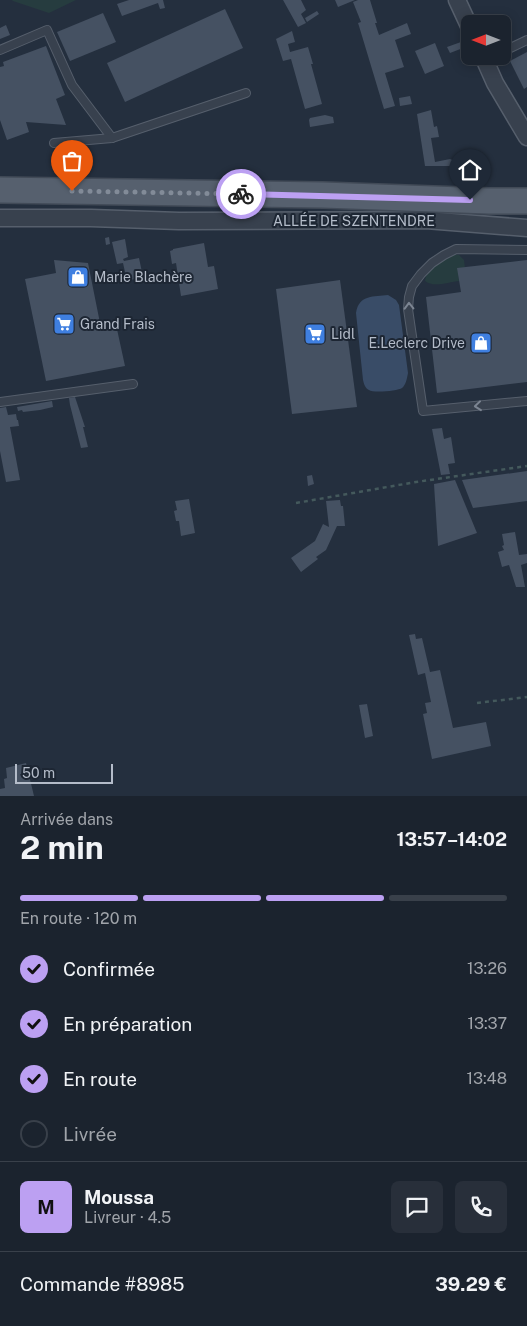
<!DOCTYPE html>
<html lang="fr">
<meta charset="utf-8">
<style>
:root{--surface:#1b232e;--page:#282f3a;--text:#f1f3f6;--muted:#a0a4aa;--line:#39404a;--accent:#bca0f2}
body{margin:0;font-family:"Public Sans",sans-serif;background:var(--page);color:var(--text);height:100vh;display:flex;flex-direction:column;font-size:19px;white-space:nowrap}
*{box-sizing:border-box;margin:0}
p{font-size:16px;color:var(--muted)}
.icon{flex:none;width:28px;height:28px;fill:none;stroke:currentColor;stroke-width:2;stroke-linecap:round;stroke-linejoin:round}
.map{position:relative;height:796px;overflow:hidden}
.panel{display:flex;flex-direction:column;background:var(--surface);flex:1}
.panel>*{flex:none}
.needle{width:32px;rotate:270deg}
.fabs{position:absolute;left:461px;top:15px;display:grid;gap:10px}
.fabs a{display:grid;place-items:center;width:50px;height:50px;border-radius:8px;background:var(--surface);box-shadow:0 2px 12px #0003,0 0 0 1px var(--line);font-size:25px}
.scale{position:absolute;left:15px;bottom:12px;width:98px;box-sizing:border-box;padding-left:5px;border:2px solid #b4bcc9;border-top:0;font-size:14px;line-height:18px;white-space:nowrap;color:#b4bcc9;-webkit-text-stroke:4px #1d2633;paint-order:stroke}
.pin{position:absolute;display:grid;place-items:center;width:42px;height:42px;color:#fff;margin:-51px -21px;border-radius:50% 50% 50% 0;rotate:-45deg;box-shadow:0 0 5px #0007}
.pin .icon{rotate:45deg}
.courier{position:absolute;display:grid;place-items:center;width:50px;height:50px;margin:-25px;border:4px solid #bca0f2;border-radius:50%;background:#fff;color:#222;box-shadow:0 1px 6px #0007}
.headline em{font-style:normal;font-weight:700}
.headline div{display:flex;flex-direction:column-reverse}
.headline{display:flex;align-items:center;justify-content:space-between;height:85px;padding:0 20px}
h1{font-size:32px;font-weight:700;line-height:38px}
.bar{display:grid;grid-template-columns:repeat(4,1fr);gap:8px 5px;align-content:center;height:60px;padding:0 20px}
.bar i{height:6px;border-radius:4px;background:var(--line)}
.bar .selected{background:var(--accent)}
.bar p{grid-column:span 4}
.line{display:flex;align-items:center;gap:12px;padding:0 20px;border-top:1px solid var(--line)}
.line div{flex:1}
.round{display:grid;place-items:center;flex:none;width:52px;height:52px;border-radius:8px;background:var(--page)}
ol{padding:0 20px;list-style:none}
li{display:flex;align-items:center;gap:15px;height:55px}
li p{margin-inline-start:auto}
li .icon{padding:5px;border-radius:50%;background:var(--accent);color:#111;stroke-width:4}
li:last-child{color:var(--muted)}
li i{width:28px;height:28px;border:2px solid var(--line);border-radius:50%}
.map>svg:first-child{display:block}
.green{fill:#263c3f}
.water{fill:#394c67}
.building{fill:#455162}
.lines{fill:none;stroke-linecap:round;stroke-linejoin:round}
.lane-casing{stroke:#565f6c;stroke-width:10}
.street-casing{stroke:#565f6c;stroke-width:19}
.primary-casing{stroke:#414a57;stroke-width:28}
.path{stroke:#44595c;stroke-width:2.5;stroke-dasharray:4 4;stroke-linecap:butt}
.lane{stroke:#38414e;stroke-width:8}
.street{stroke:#38414e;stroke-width:16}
.primary{stroke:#56606e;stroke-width:25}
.oneway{stroke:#7c8592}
.done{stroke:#828b98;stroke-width:5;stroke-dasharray:0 9}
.route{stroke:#bca0f2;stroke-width:6}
.labels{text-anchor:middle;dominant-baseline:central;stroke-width:4;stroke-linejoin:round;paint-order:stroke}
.street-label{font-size:14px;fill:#b4bcc9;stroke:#1d2633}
.poi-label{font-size:14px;fill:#b4bcc9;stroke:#1d2633;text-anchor:start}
</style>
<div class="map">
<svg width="527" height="796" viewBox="0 0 527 796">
<rect width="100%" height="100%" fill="#242f3e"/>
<g class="green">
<polygon points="12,0 76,0 49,13 13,1"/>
<path d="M 453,255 L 459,255 L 464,260 L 465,268 L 458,269 L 459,281 C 449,282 433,288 425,281 C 427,267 441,260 453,255 Z"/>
</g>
<path class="water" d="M 388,295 L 396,300 L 399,305 L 408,373 C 407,378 406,385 402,388 C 398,391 373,393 369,390 C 365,388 364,384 363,380 L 356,313 C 359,294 374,297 388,295 Z"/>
<g class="building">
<polygon points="129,0 163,0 165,8 160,9 158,3 122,16 117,4"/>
<polygon points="283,0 301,0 306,10 301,14 306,23 298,27"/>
<polygon points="335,0 355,0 338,7"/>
<polygon points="358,0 370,0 377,23 375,23 379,35 407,23 411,34 395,40 404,67 385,73 395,106 384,109 359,26 358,23 361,22 353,2"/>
<polygon points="225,9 243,48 125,102 107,63"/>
<polygon points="317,11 319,14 307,22 305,18"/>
<polygon points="103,13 116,42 70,61 57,32"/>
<polygon points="6,25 10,35 0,39 0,28"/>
<polygon points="292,31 295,42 288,44 290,52 308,47 313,64 311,64 322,104 305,109 291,59 283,61 276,39"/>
<polygon points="461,42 463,48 450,53 447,47"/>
<polygon points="435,43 444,66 425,74 415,51"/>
<polygon points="46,46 65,95 56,99 66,125 26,122 29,132 7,140 0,120 0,67 4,66 3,62"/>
<polygon points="527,52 527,87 524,89 510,61"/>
<polygon points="410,96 412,104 400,106 399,98"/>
<polygon points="431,110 434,127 437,126 439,137 431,138 435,162 450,159 455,161 458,166 425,166 417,114"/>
<polygon points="325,115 333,117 334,123 310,127 309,120 310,118"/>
<polygon points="109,237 110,244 106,245 105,238"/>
<polygon points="125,239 128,257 123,259 124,261 139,258 143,277 127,281 123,263 117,264 112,242"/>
<polygon points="204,243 208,267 214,266 218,289 181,296 176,263 172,264 170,251 173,250 173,249"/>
<polygon points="54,260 88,263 100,323 115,320 125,366 46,381 25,279 56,273"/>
<polygon points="527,260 527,382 437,393 426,297 461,292 457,268"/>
<polygon points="340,280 357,407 292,414 276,289"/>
<polygon points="75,397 85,427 83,427 88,447 81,448 70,405 69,398"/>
<polygon points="52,401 53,407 40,410 23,412 22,410 18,411 17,407"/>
<polygon points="6,407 8,415 16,414 17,420 18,420 19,426 10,427 20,480 6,482 0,451 0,408"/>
<polygon points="442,428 444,439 451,437 455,463 448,464 450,474 441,475 432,429"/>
<polygon points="527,471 527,501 473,508 462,480"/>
<polygon points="312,475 314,484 308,486 307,476"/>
<polygon points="455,480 477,533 438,546 434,484"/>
<polygon points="189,499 195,533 181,536 179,521 176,521 174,511 177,510 175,501"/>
<polygon points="340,500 341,506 343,506 345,526 337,526 326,550 316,557 318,559 301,572 291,558 315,541 323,524 329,527 326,501"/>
<polygon points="515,532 519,555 527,554 527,563 521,565 525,587 516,587 509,565 502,567 498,552 504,550 502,546 504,545 502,534"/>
<polygon points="415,634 416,639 422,638 430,672 440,670 453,728 486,722 491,746 432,759 423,714 427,713 425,703 431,702 425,673 418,675 409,635"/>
<polygon points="367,704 373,736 365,738 359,705"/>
<polygon points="26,763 34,796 0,796 0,789 5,788 4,779 7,778 6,768"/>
</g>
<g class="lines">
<g class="lane-casing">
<g id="lane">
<polyline points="0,50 47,30 72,85 112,138"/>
<polyline points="502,52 527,40"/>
<polyline points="54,143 112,138 246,93"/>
<polyline points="527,250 456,249 444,255 432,263 421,274 412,286 409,297 408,309 423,411 527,401"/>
<polyline points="0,402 133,384"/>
</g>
</g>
<g class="street-casing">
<g id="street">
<polyline points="457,0 470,28"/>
<polyline points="483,56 495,83 527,137"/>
<polyline points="0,218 91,218 179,221 426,220 527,228"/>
</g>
</g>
<g class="primary-casing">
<polyline id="primary" points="0,190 323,195 489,201 527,201"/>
</g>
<g class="path">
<polyline points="296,503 416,482 527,466"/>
<polyline points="477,703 527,697"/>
</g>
<use href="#lane" class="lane"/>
<use href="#street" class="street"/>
<use href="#primary" class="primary"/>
</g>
<defs><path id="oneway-chevron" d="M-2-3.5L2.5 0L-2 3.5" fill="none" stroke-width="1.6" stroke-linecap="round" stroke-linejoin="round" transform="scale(1.25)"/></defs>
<g class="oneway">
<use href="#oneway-chevron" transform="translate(409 306) rotate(-91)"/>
<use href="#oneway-chevron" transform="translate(478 406) rotate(174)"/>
</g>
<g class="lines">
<polyline class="done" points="72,191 241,194"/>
<polyline class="route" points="241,194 470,200"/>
</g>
<defs>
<g id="shop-square" transform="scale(1.125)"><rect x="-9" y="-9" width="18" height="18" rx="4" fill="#3f7fe0" stroke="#1d2633"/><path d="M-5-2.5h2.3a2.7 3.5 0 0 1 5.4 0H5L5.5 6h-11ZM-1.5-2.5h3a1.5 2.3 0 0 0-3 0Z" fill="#fff"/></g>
<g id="supermarket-square" transform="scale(1.125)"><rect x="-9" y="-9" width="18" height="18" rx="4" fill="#3f7fe0" stroke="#1d2633"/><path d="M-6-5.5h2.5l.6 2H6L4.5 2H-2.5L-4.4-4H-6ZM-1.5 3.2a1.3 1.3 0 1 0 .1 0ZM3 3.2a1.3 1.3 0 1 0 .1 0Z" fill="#fff"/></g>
</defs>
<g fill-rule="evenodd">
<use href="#shop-square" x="78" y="277"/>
<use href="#supermarket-square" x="64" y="324"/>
<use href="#supermarket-square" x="315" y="334"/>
<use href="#shop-square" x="481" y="343"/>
</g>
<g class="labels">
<g class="street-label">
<text x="354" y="221">ALLÉE DE SZENTENDRE</text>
</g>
<g class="poi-label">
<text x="94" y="277">Marie Blachère</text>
<text x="80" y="324">Grand Frais</text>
<text x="331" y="334">Lidl</text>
<text x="465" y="343" text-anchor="end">E.Leclerc Drive</text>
</g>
</g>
</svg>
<div class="fabs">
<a><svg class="needle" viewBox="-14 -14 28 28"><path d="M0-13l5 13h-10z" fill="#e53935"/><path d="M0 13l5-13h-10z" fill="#a0a4aa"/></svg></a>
</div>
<div class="scale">50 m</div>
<div class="pin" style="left:72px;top:191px;background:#ea580c"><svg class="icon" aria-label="bag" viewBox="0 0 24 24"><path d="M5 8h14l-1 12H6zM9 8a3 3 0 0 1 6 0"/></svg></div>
<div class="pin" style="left:470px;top:200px;background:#1f2937"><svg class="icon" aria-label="home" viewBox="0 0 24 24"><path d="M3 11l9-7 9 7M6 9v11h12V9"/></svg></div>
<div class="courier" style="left:241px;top:194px"><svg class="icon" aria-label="bike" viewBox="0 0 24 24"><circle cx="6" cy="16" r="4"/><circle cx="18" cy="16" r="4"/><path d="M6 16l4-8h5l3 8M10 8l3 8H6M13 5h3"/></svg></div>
</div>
<section class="panel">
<div class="headline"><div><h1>2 min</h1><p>Arrivée dans</p></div><em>13:57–14:02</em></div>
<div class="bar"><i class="selected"></i><i class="selected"></i><i class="selected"></i><i></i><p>En route · 120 m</p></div>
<ol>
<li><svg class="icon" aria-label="check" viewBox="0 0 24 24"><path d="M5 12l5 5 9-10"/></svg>Confirmée<p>13:26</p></li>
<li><svg class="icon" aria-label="check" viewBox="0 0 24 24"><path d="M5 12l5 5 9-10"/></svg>En préparation<p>13:37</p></li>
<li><svg class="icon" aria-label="check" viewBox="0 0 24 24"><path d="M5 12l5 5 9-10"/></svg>En route<p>13:48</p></li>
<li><i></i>Livrée</li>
</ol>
<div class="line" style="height:90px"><b class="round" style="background:var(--accent);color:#111">M</b><div><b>Moussa</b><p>Livreur · 4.5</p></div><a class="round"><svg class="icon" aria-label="chat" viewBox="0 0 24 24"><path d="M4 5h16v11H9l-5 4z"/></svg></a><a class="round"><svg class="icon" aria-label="phone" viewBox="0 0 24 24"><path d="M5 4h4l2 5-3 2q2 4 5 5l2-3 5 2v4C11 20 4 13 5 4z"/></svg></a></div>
<div class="line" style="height:65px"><div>Commande #8985</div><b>39.29 €</b></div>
</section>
